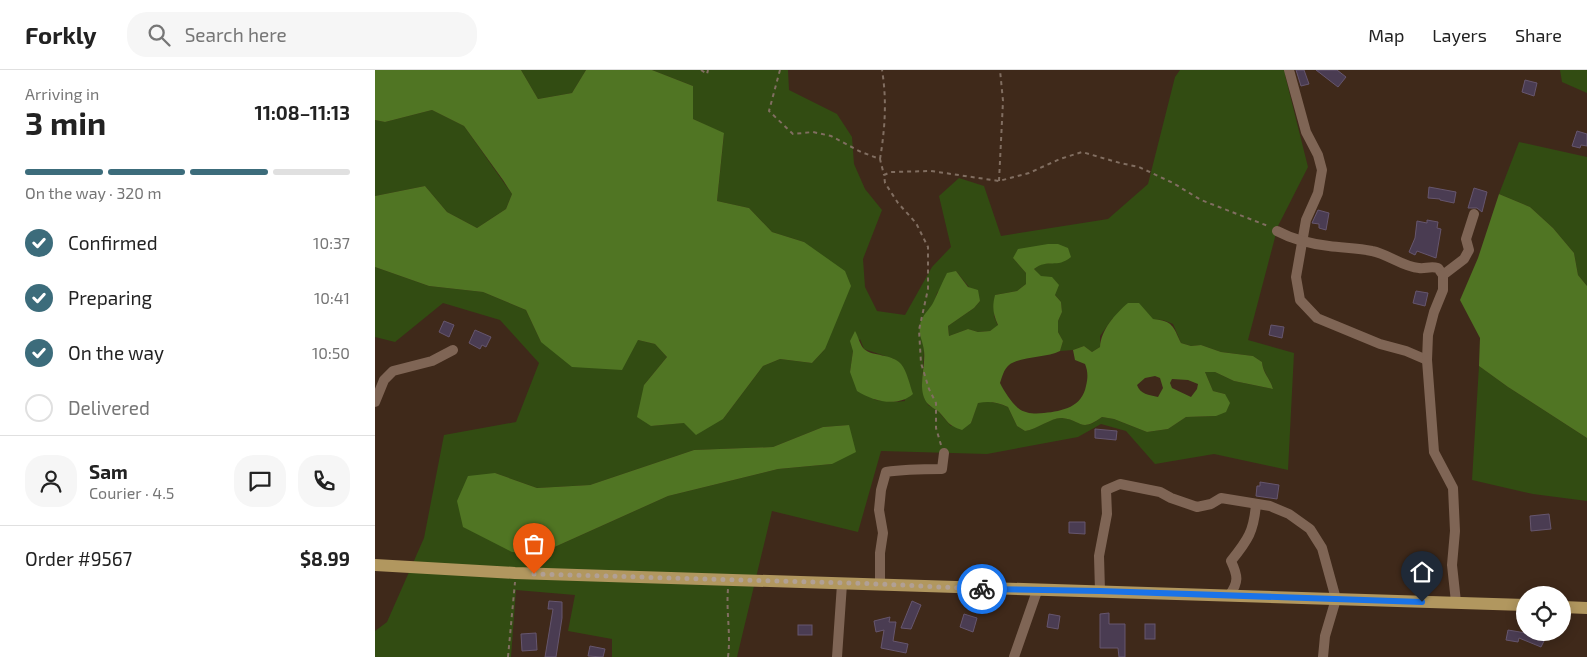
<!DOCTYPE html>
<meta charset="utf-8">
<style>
:root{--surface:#fff;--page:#f6f6f6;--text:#222;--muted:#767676;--line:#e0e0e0;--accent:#3c6c7b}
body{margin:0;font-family:"Exo 2",sans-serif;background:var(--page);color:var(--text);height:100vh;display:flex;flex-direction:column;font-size:19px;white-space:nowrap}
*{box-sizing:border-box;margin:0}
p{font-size:16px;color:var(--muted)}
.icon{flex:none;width:28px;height:28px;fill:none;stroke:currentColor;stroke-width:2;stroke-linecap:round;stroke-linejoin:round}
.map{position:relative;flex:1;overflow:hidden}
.details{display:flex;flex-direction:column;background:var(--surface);width:375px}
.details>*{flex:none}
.fabs{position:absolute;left:1141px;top:516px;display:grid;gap:10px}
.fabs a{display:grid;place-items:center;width:55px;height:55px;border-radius:50%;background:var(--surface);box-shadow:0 2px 12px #0003;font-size:25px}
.pin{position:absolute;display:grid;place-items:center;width:42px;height:42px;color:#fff;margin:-51px -21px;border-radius:50% 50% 50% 0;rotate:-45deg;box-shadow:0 0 5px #0007}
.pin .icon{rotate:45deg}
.courier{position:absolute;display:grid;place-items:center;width:50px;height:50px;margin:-25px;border:4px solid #1a73e8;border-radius:50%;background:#fff;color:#222;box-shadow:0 1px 6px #0007}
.summary em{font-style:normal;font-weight:700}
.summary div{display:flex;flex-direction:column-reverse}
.summary{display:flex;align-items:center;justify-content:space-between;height:85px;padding:0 25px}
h1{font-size:32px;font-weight:700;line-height:38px}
.bar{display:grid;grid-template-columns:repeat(4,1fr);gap:8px 5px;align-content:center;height:60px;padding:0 25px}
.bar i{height:6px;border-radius:4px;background:var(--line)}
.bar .selected{background:var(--accent)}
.bar p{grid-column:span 4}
.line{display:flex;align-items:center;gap:12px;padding:0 25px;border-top:1px solid var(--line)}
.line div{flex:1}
.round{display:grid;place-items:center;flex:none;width:52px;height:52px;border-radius:20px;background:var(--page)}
ol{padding:0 25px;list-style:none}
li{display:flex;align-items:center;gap:15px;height:55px}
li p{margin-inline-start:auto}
li .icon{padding:5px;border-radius:50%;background:var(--accent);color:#fff;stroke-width:4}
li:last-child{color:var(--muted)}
li i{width:28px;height:28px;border:2px solid var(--line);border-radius:50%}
header{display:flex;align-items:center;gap:30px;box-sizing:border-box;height:70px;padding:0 25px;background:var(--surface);border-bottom:1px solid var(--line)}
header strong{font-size:24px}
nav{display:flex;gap:28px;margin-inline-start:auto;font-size:18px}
.search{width:350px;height:45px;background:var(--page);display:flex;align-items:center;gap:12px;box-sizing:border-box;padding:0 18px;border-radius:20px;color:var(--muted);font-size:19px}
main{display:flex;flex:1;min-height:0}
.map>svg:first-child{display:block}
.green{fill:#324c12;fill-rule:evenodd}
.forest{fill:#507523;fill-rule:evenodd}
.building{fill:#4a3c52;stroke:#66566e}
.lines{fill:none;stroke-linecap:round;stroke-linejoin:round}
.path{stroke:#816e61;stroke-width:2;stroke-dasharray:4 4;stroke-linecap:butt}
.minor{stroke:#7f6555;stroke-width:10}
.primary{stroke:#b1975f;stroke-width:12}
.done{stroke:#b1a095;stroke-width:5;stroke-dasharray:0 9}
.route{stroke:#1a73e8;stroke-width:6}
</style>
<header>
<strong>Forkly</strong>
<div class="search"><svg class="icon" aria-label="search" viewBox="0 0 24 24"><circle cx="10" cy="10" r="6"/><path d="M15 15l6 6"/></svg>Search here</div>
<nav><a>Map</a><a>Layers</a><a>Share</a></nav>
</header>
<main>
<section class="details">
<div class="summary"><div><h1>3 min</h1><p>Arriving in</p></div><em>11:08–11:13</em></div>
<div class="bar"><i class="selected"></i><i class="selected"></i><i class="selected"></i><i></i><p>On the way · 320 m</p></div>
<ol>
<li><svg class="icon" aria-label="check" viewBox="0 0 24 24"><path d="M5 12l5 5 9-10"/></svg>Confirmed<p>10:37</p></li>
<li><svg class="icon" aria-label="check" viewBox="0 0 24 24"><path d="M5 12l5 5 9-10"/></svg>Preparing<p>10:41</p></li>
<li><svg class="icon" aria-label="check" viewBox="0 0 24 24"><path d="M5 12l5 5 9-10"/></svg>On the way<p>10:50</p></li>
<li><i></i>Delivered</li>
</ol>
<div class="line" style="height:90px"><a class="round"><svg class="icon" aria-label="person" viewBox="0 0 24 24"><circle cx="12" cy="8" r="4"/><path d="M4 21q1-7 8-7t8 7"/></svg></a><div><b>Sam</b><p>Courier · 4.5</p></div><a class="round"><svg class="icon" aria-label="chat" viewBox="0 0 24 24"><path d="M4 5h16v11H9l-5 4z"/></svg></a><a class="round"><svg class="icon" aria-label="phone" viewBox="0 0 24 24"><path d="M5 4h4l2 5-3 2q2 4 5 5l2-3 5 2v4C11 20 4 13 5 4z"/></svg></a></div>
<div class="line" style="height:65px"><div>Order #9567</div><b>$8.99</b></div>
</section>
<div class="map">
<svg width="1212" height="587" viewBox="0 0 1212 587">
<rect width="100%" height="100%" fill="#3f291a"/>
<g class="green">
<polygon points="146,0 211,0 197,23 163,29"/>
<path d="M 277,0 L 413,0 L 414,20 L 462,44 L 477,67 L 479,94 L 490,119 L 507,140 L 488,189 L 490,217 L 502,241 L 530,245 L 557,197 L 576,177 L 564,126 L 584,108 L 609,116 L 626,166 L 733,149 L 773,114 L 800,7 L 805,0 L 910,0 L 910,5 L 933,97 L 903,156 L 873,270 L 919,283 L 913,400 L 839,384 L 780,394 L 751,361 L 726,354 L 703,367 L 612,384 L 506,381 L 483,462 L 397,441 L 362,587 L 237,587 L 237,569 L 193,561 L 200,525 L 141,520 L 136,587 L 0,587 L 0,561 L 12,552 L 49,468 L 69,365 L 141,352 L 164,293 L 125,250 L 68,233 L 20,272 L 0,267 L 0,197 L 54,216 L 108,222 L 151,240 L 166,272 L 263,270 L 280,274 L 292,287 L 269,315 L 276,356 L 348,349 L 388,296 L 405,289 L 437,293 L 450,279 L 429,172 L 397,162 L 374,138 L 342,131 L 349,64 L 318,49 L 318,16 ZM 638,188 L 678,194 L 667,193 L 659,199 L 686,232 L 687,242 L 683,251 L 683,262 L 688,271 L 685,281 L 698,280 L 709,276 L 717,282 L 725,277 L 725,266 L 738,248 L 788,250 L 798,254 L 806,273 L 816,276 L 826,275 L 846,282 L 878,286 L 887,292 C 888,303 895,308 898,319 L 859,311 L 840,302 L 830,302 L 838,321 L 850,324 L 841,346 L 811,347 L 793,359 L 772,362 L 739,349 L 727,347 C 706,363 707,350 687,348 C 676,347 663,359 650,361 L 642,356 L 633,337 C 622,332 614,331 603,332 L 596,353 L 576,356 L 562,340 L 553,335 L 547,315 L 549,280 L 546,250 L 559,233 L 562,223 L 581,201 L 605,231 L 599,238 L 573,256 L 574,266 L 593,259 L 603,262 L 615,261 L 623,256 L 619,246 L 620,225 L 642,221 L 651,214 L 651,203 ZM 485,269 L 489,279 L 519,289 L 530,331 L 520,332 L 500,330 L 475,302 L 478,281 ZM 474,355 L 457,394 L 403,399 L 293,426 L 164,484 L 120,403 L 162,418 L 215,415 L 319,380 L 398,377 L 448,357 Z"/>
<polygon points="1185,0 1212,0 1212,23 1187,12"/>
<polygon points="57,40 89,56 137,124 131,139 102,158 72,142 50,116 0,126 0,50 10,52"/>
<polygon points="1144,72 1212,87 1212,216 1203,205 1199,183 1178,158 1155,137 1124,124"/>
<polygon points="1104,296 1133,317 1212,368 1212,431 1158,424 1097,410"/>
</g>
<g class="forest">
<polygon points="0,0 146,0 163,29 197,23 211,0 277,0 318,16 318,49 349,63 342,131 374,138 397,162 429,172 470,201 476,216 450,279 437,293 405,289 388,296 348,349 321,365 309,353 276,356 262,347 269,315 292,287 280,274 263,270 247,300 197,297 166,272 151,240 108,222 54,216 0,197 0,126 50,116 72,142 102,158 131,139 137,124 128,110 89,56 57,40 10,52 0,50"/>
<polygon points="1124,124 1155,137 1178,158 1199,183 1203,205 1212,216 1212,368 1133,317 1104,296 1105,268 1085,230 1103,188"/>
<path d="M 673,174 L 683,174 L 693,178 L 696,187 C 682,199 673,188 659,199 L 666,206 L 677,207 L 684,215 L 680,225 L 686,232 L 687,242 L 683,251 L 683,262 L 688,271 L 685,281 C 671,288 646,286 634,295 C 629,299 627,307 625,313 C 629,321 636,332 643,338 C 650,344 661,344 669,343 C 688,341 707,337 711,316 C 713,308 713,301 710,294 L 700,290 L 698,280 L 709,276 L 717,282 L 725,277 C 726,260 740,244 753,233 L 764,233 L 778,249 C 798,251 798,256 806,273 L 816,276 L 826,275 L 846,282 L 878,286 L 887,292 C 888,304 895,308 898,319 L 859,311 L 840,302 L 830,302 L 838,321 L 850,324 L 855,333 L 851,342 L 841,346 L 811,347 L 793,359 L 772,362 L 739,349 L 727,347 C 705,363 707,350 687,348 C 677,347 663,359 650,361 L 642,356 L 633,337 C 622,332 614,331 603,333 L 596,353 L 587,360 C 572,355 573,351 563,341 C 560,339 556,337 553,334 C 541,320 551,298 549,281 C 548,270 542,264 546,251 C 549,243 556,238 559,231 C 563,222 567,213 572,203 L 581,201 L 593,217 L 603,220 L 605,231 L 599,238 L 573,256 L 574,266 L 593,259 L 603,262 L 615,261 L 623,255 C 618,244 617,237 620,225 L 642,221 L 651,214 L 651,203 L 638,188 L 643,179 ZM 780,306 L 785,308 L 788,318 L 783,327 C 774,325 765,324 762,315 L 770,308 ZM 797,309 L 813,310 L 823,314 L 822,319 L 816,327 L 797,318 L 795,313 Z"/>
<path d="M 480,261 C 483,266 485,275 489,279 C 498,287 516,283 526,294 C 532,301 535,316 538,324 C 522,338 498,331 482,321 L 475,302 L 478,281 L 475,271 Z"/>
<polygon points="474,355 481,382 457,394 403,399 293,426 164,484 137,482 88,457 82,431 93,406 120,403 162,418 215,415 319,380 398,377 448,357"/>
</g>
<g class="building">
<polygon points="921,0 929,0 934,14 926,16"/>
<polygon points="941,0 962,0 971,7 963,17"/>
<polygon points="1150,10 1162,13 1159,26 1147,22"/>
<polygon points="1202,61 1212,64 1212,76 1206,75 1205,78 1197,76"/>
<polygon points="1054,117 1081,122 1079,133 1065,130 1065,129 1053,128"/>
<polygon points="1099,118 1112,122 1107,142 1102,138 1093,138"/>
<polygon points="943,140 954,143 951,160 944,158 944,154 937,153"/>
<polygon points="1052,150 1063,152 1062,158 1066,159 1061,188 1042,181 1040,185 1034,182 1040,168 1042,151 1052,153"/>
<polygon points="1041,221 1053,223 1050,236 1038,233"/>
<polygon points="69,251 79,255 74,267 64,262"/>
<polygon points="896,255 909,257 907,268 894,265"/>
<polygon points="100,260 116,267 111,277 107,275 105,279 94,273"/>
<polygon points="720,359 742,361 741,370 720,368"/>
<polygon points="885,412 904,415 902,429 881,426 882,416 885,416"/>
<polygon points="1174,444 1176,459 1156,461 1155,446"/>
<polygon points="694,452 710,452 710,464 694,463"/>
<polygon points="174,531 187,532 187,548 181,587 170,587 178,539 173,539"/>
<polygon points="537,531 546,535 536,559 526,558"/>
<polygon points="734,543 734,554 750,554 750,587 744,587 743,578 725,578 725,544"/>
<polygon points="589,544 602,548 598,562 585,557"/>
<polygon points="674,544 685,546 683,559 672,557"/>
<polygon points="515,547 514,552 521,552 518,571 533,574 531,583 506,578 509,560 501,562 499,551"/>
<rect x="770" y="554" width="10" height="15"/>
<rect x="423" y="555" width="14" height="10"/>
<polygon points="1133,560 1157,564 1170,569 1166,577 1144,568 1143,572 1131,570"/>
<polygon points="161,563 162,580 147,581 146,564"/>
<polygon points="215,576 230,579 228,587 213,586"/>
</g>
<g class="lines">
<g class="path">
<polyline points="326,0 332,4 333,0"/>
<polyline points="405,0 394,41 418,64 438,62 456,66 486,82 505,89 509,105"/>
<path d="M 505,89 C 510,59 512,30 507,0"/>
<polyline points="624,111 628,31 625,0"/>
<polyline points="566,375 561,358 561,333 554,319 546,293 544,260 553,219 553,177 541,153 523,133 510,113 509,105 516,102 556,101 624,111 654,103 685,89 707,82 745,93 764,97 798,113 826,130 893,156"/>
<polyline points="133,587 140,512"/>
<path d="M 353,587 C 356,564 351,542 353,519"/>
</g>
<g class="minor">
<polyline points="914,0 931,62 943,85 947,100 943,123 931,150 921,207 925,230 942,248 1005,274 1031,281 1052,290"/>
<path d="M 902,161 C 917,169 937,174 954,176 C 968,178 983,178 997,181 C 1013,184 1028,197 1044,198 C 1050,199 1055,196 1063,198 L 1068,205 L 1068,220 L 1059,242 L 1053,265 L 1052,290 L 1059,382 L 1078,418 L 1080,461 L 1077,495 L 1081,532"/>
<polyline points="1068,205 1089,189 1094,180 1091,169 1099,144"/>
<polyline points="0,332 9,310 18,301 57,291 78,280"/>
<path d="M 505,515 L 505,483 L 508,463 L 504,440 L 506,420 L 511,402 C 530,399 548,399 567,399 L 569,383"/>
<polyline points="725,521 724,486 732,444 731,420 745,414 785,422 796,428 822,437 836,434 846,428 895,436 914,444 935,459 947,478 961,529 950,566 948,587"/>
<path d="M 854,526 C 864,512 863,506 856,491 C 873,470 879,461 881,434"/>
<polyline points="462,587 467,514"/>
<polyline points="639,587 662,521"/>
</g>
<g class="primary">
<polyline points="0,495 140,503 1150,535"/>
<polyline points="1188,537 1212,538"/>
</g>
</g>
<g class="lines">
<polyline class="done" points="159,504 505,514 607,519"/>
<polyline class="route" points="607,519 725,521 1047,532"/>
</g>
</svg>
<div class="fabs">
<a><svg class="icon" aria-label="locate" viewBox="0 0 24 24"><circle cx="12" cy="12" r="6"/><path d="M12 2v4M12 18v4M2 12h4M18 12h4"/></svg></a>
</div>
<div class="pin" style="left:159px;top:504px;background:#ea580c"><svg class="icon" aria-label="bag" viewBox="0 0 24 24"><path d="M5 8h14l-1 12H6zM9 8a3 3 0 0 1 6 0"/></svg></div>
<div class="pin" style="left:1047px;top:532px;background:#1f2937"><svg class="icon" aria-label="home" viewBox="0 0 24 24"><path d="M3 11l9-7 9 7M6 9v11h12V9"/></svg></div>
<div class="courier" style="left:607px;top:519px"><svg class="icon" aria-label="bike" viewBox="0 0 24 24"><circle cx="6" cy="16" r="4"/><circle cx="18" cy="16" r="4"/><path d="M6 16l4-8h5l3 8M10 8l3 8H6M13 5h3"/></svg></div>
</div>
</main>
